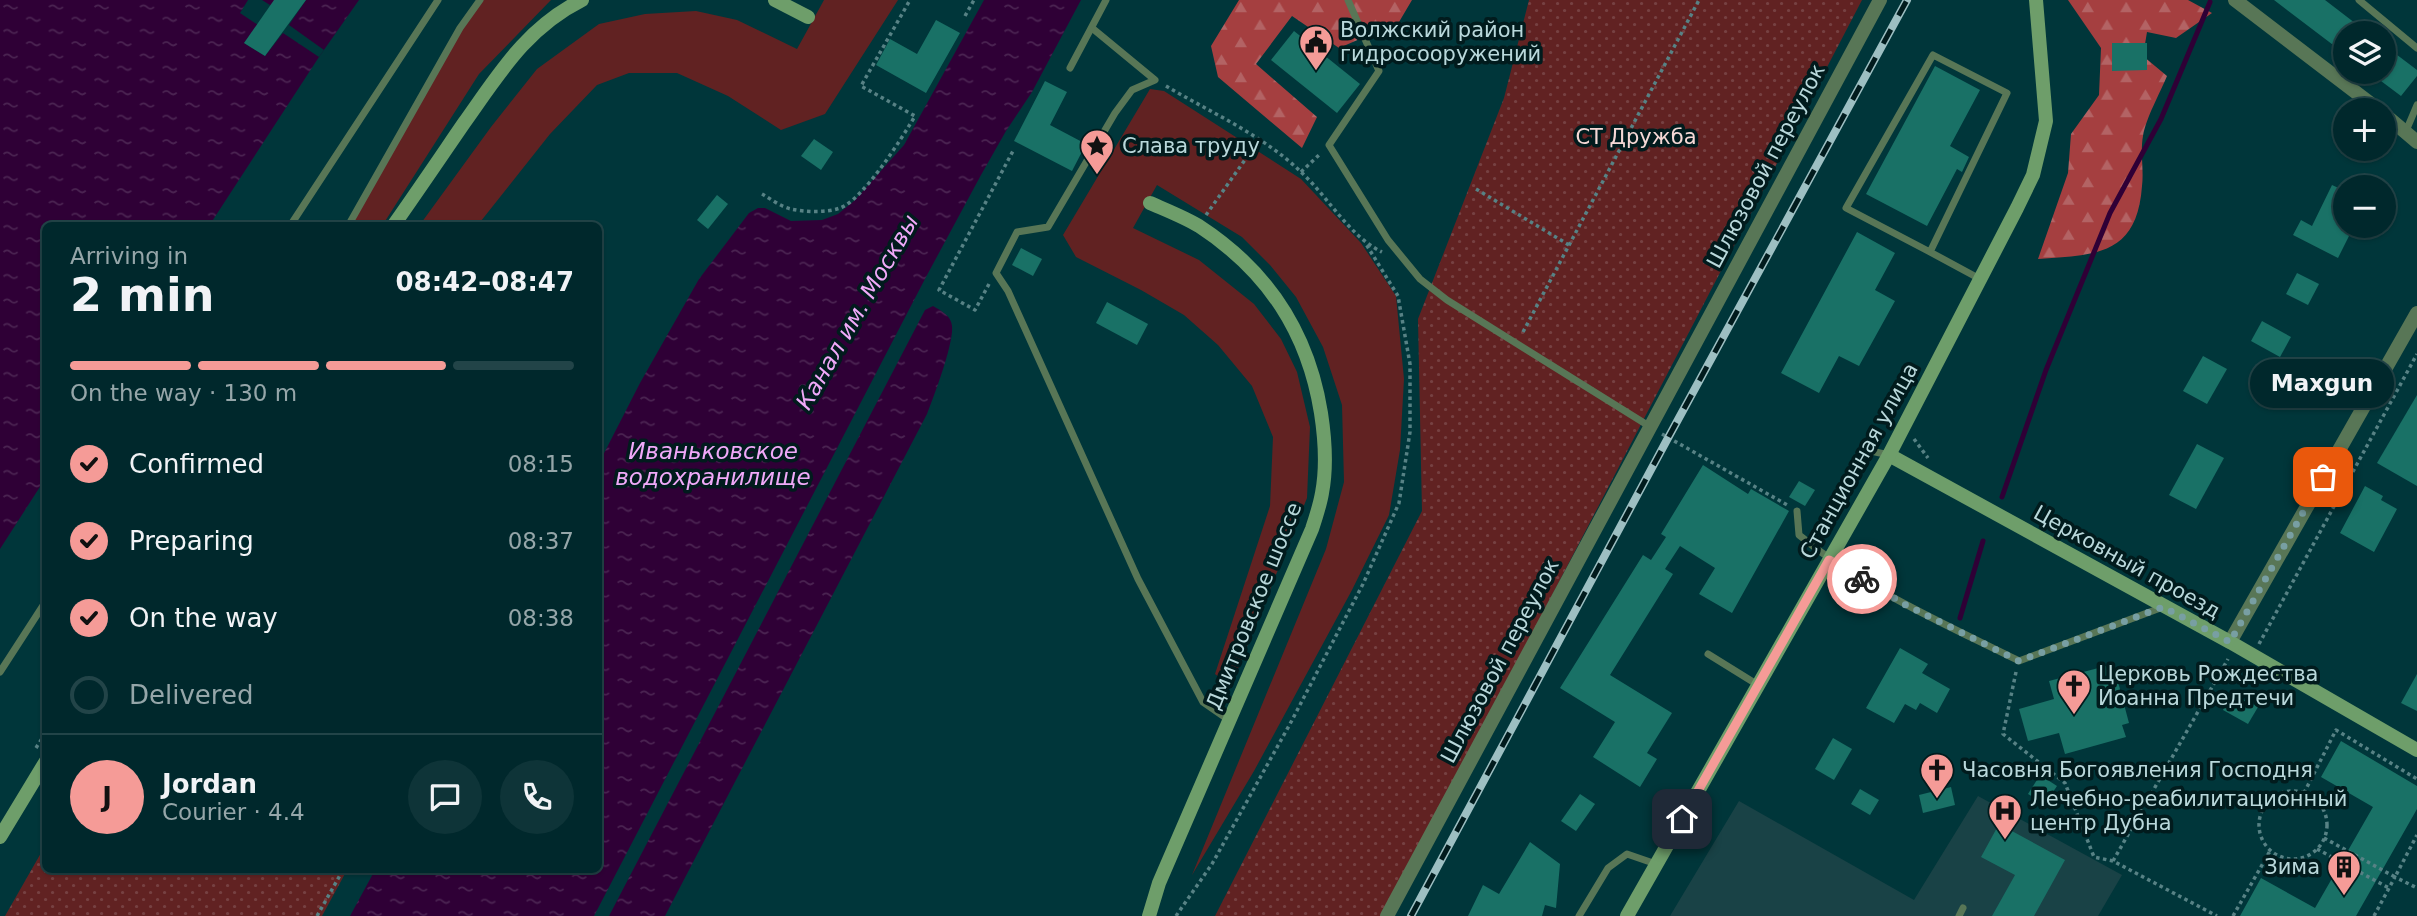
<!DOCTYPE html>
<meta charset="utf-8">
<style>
:root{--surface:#00282c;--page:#0e3438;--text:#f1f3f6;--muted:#95a6a9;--line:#224448;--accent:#f59b97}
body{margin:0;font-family:"DejaVu Sans",sans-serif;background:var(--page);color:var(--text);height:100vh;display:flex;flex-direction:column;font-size:26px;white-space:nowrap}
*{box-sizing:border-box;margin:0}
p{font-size:23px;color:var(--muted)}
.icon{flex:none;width:38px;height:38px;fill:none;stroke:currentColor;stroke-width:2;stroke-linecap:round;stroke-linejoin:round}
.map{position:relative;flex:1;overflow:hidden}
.panel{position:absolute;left:42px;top:222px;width:560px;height:651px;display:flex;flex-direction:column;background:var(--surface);border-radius:10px;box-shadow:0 2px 5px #0004,0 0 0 2px var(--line)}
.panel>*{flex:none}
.controls{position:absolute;left:2333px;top:21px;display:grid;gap:14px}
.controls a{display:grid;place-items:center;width:63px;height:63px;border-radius:50%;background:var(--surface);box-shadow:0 2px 5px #0004,0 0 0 2px var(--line);font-size:35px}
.pin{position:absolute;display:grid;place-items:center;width:60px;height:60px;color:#fff;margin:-30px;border-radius:14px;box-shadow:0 4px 10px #0006}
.courier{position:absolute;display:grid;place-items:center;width:70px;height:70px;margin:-35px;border:5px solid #f59b97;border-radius:50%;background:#fff;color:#222;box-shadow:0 2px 9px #0007}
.bubble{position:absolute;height:49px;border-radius:24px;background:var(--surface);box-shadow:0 2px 5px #0004,0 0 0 2px var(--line);font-size:23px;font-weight:800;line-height:49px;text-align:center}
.head em{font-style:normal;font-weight:800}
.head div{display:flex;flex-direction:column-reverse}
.head{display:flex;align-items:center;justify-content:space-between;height:119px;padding:0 28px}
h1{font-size:46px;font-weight:800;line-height:52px}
.bar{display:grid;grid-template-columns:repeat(4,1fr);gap:10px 7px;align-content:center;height:84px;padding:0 28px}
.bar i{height:9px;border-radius:5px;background:var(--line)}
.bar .current{background:var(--accent)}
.bar p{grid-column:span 4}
.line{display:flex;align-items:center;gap:18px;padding:0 28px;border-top:2px solid var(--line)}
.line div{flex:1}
.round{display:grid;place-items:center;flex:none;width:74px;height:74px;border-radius:37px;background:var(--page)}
ol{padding:0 28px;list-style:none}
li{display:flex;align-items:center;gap:21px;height:77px}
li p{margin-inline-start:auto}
li .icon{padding:7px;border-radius:50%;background:var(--accent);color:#111;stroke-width:4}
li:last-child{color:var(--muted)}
li i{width:38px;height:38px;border:4px solid var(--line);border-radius:50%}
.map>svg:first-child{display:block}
.built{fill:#194246}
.grass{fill:#612222}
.forest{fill:url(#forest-firs)}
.park{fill:url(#park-dots)}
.water{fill:url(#water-ripples)}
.pier{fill:#00363a}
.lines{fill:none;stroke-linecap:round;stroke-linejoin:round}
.stream{stroke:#2f0036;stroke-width:5}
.building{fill:#197166}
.path{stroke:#578285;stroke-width:3.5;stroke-dasharray:3.5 3.5;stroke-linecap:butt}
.lane{stroke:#587656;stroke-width:7}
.street{stroke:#587656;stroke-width:14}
.secondary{stroke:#6e9e6a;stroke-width:14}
.rail-casing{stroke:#9dbfc2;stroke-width:8}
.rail{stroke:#011b1d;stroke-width:5;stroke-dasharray:16;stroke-linecap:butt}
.done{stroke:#789fa3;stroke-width:7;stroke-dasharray:0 12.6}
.route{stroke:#f59b97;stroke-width:9}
.labels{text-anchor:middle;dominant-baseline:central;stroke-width:7;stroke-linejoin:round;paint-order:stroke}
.poi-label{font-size:21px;fill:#b9d8db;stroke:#011b1d;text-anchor:start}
.park-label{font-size:21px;fill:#f5d8d5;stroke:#011b1d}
.street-label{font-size:21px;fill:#b9d8db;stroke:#011b1d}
.water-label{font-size:23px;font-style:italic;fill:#f0a9f9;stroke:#011b1d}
</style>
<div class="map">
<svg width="2417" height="916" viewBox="0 0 2417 916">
<defs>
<pattern id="forest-firs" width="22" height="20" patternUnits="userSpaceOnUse" patternTransform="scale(1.75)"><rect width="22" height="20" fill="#a53f40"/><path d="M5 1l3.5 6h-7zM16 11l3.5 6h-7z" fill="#b36364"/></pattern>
<pattern id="park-dots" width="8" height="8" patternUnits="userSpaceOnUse" patternTransform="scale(1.75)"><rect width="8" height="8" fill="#612222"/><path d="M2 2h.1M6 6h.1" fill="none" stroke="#764142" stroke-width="1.8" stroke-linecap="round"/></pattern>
<pattern id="water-ripples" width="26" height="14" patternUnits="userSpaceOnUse" patternTransform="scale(1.75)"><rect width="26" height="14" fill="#2f0036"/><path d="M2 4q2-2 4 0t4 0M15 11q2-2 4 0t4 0" fill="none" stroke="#4b2452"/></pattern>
</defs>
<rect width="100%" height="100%" fill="#00363a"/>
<polygon class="built" points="1978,796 2122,875 2098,916 1670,916 1739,801 1914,900"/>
<g class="grass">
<polygon points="478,0 551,0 479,74 382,226 346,226"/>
<polygon points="824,0 898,0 825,114 781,130 728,96 677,73 629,73 597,85 550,134 477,226 419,226 491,127 537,69 599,24 645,14 696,11 737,20 797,49"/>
<polygon points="1150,89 1164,91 1301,179 1361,243 1396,296 1404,379 1400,450 1389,515 1352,590 1254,771 1192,875 1326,549 1344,482 1342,405 1323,347 1296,297 1270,265 1242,237 1157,185 1133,228 1199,260 1254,304 1281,339 1297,372 1310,427 1307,498 1231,686 1215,674 1270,506 1273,437 1252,386 1218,345 1184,315 1141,290 1076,257 1063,235"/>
</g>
<g class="forest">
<polygon points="1239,0 1412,0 1399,22 1339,48 1292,16 1256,64 1317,117 1302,148 1218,77 1211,46"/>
<path d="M 2068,0 L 2188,0 L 2212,13 L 2176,38 L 2147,32 L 2143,56 L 2167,76 C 2160,93 2146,118 2143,136 C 2140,152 2144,170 2142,186 C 2137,255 2097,255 2038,259 L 2068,173 L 2071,134 L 2099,95 L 2101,48 Z"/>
</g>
<g class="park">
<polygon points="1529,0 1862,0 1385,916 1215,916 1422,511 1418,319 1504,98"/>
<polygon points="45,846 46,870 347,870 322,916 5,916"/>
</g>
<g class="water">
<polygon points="0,0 359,0 319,57 209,226 46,226 45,479 0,549"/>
<polygon points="984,0 1081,0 1032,92 1006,131 981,175 926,277 594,916 350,916 375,870 598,870 599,463 640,383 699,279 749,213 758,208 765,208 791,221 822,220 838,214 854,201 904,145"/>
<path d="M 933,306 C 942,311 951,316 952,326 C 954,343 934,396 927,414 L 665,916 L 609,916 L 925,310 Z"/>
</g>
<polygon class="pier" points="248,0 262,0 270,5 306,0 289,25 324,50 319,57 283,33 265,56 244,43 258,25 240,13"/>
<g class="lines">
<g class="stream">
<polyline points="2002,497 2046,370 2110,213 2161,119 2210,2"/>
<polyline points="1960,618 1983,541"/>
</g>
</g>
<g class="building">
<polygon points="274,0 306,0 265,56 244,43"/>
<polygon points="2274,0 2325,0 2368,33 2345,33 2345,54"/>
<polygon points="936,20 960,33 926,93 876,65 890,39 917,54"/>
<polygon points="1294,31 1360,84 1337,113 1271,60"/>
<polygon points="2112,43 2147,43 2147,70 2112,71"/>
<polygon points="2384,45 2417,70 2417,76 2401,96 2369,72 2384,72"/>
<polygon points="1935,66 1980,90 1950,146 1969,157 1962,172 1957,169 1927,226 1866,194"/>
<polygon points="1045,81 1067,92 1050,125 1086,144 1072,171 1014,141"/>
<polygon points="814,139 833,152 821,170 801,156"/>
<polygon points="2332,185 2345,191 2345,226 2354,226 2338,258 2293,235 2301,220 2312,226"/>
<polygon points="717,195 728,204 708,229 697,220"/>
<polygon points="1857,232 1895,253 1875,290 1895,301 1859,366 1839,356 1819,393 1781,373"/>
<polygon points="1021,248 1042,259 1033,276 1012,265"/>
<polygon points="2297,273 2319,284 2308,305 2286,294"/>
<polygon points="1107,302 1148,324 1137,345 1096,323"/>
<polygon points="2262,321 2291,337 2280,357 2251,341"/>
<polygon points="2203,356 2227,369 2207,404 2183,391"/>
<polygon points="2417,395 2417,486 2377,463"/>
<polygon points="2197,444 2224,458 2196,509 2169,495"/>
<polygon points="1703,465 1748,494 1751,489 1789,511 1732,613 1699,594 1715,568 1680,546 1665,569 1673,574 1610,675 1672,713 1647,753 1657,759 1640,787 1593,757 1615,722 1560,688 1643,555 1651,560 1666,537 1661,534"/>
<polygon points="1799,481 1815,490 1805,506 1789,497"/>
<polygon points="2365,486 2383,496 2381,500 2397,509 2374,552 2340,533"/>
<polygon points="1900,648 1928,664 1922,673 1950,689 1937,713 1920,703 1916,710 1905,704 1894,723 1866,708"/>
<polygon points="2106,666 2110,680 2117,678 2129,723 2122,725 2126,737 2065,754 2059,733 2028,741 2019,709 2054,699 2049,681"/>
<polygon points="2417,674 2417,711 2401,703"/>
<polygon points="2232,693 2258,707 2248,724 2223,710"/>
<polygon points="1833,738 1852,749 1834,780 1815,769"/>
<polygon points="2341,741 2417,786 2417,809 2356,916 2240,916 2261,878 2315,908 2373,807 2321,777"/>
<polygon points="2040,775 2057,786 2045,804 2028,794"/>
<polygon points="1951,787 1955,805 1923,813 1919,795"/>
<polygon points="1860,789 1879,800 1870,815 1851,804"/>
<polygon points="1580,794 1595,804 1576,831 1561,821"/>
<polygon points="1999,824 2065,860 2034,916 1992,916 2015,875 1981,857"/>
<polygon points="1530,842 1560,864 1556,908 1545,905 1542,916 1468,916 1483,885 1499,894"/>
</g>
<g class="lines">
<g class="path">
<polyline points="965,16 974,0"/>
<path d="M 1166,86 C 1210,112 1266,137 1302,173 C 1329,198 1349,236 1382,252"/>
<polyline points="1301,172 1320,154"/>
<polyline points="1476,189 1569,245"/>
<path d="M 762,194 C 771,199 781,207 791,209 C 805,212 826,213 840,208 C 863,200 902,138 915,116 L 861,86 L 910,0"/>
<polyline points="1206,215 1259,140"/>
<polyline points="989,284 975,310 939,290 1013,151"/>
<polyline points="1523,332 1699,0"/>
<polyline points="1662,434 1789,506"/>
<polyline points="1914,439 1928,458"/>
<polyline points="2259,644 2417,354"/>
<polyline points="2016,672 2003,734 2065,783 2094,857 2113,861 2217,916"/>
<polyline points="36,748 46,732"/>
<circle cx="2293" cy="825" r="34"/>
<polyline points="2304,793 2336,730 2417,779"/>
<polyline points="2324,838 2395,877 2417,835"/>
<polyline points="2317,849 2389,888"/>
<polyline points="2113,861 2228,659"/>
<polyline points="317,916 343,870"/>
<polyline points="1176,916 1212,864 1290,724 1363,584 1399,503 1410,432 1410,364 1398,296 1366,244"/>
<polyline points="2233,916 2270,851"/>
<polyline points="2374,916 2395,877 2417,888"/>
</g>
<g class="lane">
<polyline points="1348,0 1379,71 1329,145 1388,240 1420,279 1447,300 1649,426"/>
<polyline points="2359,0 2417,48"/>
<polyline points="1092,28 1155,80 1132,90 1115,113 1048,227 1017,232 996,273 1008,291 1138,579 1203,702 1229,720"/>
<polyline points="1070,68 1106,0"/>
<polyline points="2406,131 2417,105"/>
<polyline points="290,226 438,0"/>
<polyline points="348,226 460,28 480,0"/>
<polyline points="1930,252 1846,208 1933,55 2007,93 1930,252 1980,279"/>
<polyline points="1862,449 1889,455"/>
<path d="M 1797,511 L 1799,535 C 1864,589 1943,623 2019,661 L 2163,607"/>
<polyline points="1708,654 1758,685"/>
<polyline points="0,672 46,601"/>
<polyline points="1579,916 1608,868 1627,854 1656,864"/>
<polyline points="1959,916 1963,908"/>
</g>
<g class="street">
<polyline points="2235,0 2379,110"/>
<polyline points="2384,114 2417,142"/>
<polyline points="2230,642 2417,313"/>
<polyline points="1387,916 1880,0"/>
</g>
<g class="secondary">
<polyline points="775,0 808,17"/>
<path d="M 393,226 C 417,192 440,158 464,123 C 499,74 526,28 582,0"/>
<polyline points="1889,455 2230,642 2417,750"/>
<polyline points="0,837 46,761"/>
<path d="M 1149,916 L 1159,883 L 1312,529 C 1316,517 1320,505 1322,493 C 1327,467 1325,439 1321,413 C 1308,332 1268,271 1199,226 C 1184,217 1166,210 1150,203"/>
<polyline points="1627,916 1889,455 2017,208 2033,175 2046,121 2036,0"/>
</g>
<g class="rail-casing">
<polyline id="rail" points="1411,916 1668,438 1907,0"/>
</g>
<use href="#rail" class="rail"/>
</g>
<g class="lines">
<polyline class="done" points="1862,579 1906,605 2019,661 2163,607 2230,642 2323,477"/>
<polyline class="route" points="1682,819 1829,560 1862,579"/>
</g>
<defs>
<g id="civic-pin" transform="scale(1.75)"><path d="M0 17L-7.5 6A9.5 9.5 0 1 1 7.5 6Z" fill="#f59b97" stroke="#011b1d"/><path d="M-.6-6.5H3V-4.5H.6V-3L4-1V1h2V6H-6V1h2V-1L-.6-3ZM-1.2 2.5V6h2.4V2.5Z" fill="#111"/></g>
<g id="sight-pin" transform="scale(1.75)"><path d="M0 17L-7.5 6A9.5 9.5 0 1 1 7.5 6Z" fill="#f59b97" stroke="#011b1d"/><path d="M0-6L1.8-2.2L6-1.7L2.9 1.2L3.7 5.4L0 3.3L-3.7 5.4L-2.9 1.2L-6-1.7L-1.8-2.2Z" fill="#111"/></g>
<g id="church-pin" transform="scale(1.75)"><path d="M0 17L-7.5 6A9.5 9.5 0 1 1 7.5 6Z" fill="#f59b97" stroke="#011b1d"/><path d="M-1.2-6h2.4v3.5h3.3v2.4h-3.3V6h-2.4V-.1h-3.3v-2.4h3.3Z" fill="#111"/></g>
<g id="hospital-pin" transform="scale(1.75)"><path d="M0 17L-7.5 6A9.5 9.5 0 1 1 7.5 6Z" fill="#f59b97" stroke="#011b1d"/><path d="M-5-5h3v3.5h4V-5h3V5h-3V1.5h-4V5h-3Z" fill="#111"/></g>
<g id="building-pin" transform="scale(1.75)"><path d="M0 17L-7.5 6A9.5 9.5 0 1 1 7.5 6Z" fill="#f59b97" stroke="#011b1d"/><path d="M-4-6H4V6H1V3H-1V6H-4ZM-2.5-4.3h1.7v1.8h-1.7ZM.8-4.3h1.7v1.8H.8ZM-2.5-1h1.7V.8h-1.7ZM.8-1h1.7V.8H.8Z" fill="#111"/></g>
</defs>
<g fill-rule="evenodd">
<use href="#civic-pin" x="1316" y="42"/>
<use href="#sight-pin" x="1097" y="146"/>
<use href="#church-pin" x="2074" y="686"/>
<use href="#church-pin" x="1937" y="770"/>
<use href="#hospital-pin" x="2005" y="811"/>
<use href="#building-pin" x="2344" y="867"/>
</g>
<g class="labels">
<g class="poi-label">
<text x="1340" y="30">Волжский район<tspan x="1340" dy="24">гидросооружений</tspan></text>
<text x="1122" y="146">Слава труду</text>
<text x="2098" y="674">Церковь Рождества<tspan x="2098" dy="24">Иоанна Предтечи</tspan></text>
<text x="1962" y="770">Часовня Богоявления Господня</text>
<text x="2030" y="799">Лечебно-реабилитационный<tspan x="2030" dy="24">центр Дубна</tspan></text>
<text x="2320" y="867" text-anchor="end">Зима</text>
</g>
<g class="park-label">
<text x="1636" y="137">СТ Дружба</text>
</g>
<g class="street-label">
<text transform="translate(1766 166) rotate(-62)">Шлюзовой переулок</text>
<text transform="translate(1859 461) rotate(-61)">Станционная улица</text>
<text transform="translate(2127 562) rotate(29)">Церковный проезд</text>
<text transform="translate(1254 606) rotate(-68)">Дмитровское шоссе</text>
<text transform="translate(1500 661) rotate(-62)">Шлюзовой переулок</text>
</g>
<g class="water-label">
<text transform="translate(857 312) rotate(-60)">Канал им. Москвы</text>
<text x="713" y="451">Иваньковское<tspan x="713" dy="26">водохранилище</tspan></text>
</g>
</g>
</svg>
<div class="controls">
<a><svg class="icon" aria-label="layers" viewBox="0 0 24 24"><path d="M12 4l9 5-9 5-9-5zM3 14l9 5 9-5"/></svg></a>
<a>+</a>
<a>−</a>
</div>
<div class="pin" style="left:2323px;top:477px;background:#ea580c"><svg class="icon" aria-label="bag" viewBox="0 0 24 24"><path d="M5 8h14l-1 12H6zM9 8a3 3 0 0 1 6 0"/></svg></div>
<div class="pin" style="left:1682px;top:819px;background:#1f2937"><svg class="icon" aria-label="home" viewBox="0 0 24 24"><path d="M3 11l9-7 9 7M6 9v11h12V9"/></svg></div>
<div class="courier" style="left:1862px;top:579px"><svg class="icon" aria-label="bike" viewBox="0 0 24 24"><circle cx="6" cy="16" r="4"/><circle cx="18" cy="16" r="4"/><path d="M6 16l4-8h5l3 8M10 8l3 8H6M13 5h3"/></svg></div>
<div class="bubble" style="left:2250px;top:359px;width:144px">Maxgun</div>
<section class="panel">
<div class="head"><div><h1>2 min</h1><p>Arriving in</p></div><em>08:42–08:47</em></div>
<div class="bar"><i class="current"></i><i class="current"></i><i class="current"></i><i></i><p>On the way · 130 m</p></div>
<ol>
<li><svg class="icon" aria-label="check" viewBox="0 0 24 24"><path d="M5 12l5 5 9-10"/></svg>Confirmed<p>08:15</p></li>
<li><svg class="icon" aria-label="check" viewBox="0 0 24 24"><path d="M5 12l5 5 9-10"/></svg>Preparing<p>08:37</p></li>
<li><svg class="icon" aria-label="check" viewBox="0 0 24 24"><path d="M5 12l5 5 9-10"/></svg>On the way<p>08:38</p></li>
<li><i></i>Delivered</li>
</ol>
<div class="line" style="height:126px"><b class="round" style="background:var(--accent);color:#111">J</b><div><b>Jordan</b><p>Courier · 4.4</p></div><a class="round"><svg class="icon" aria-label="chat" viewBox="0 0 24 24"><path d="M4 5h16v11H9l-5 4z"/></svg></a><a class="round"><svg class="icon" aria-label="phone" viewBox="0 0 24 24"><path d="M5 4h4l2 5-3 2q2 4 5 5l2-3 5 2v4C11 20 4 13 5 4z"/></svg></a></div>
</section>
</div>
